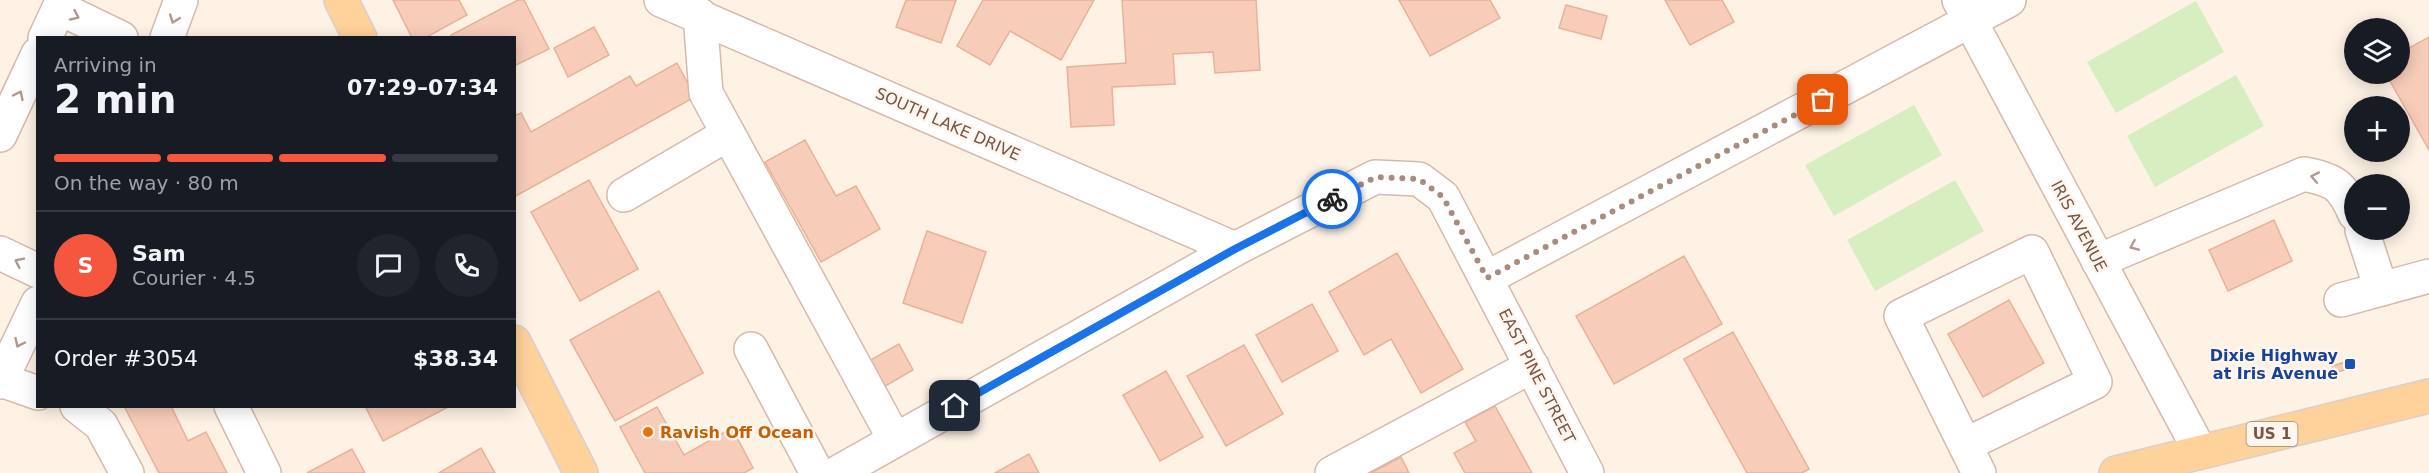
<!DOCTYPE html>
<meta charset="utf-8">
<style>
:root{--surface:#171b24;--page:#20242c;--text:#f1f3f6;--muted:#9ea1a6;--line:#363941;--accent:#f5573e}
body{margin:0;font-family:"DejaVu Sans",sans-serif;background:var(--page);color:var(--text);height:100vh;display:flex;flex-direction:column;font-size:22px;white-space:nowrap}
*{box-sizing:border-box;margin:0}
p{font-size:20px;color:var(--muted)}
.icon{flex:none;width:33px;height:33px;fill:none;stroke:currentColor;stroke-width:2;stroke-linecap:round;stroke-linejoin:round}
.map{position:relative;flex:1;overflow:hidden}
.drawer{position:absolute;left:36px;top:36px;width:480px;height:372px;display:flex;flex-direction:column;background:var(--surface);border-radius:0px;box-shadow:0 3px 15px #0003}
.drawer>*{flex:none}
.tools{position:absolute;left:2344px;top:18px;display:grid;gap:12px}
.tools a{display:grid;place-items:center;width:66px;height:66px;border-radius:50%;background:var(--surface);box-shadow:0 3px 15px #0003;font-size:30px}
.pin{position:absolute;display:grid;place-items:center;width:51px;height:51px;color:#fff;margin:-26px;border-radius:12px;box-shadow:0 3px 9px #0006}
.courier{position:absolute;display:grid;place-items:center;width:60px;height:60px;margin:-30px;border:4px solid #1a73e8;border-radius:50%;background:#fff;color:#222;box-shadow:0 2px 8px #0007}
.summary em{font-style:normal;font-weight:600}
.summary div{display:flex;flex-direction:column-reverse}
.summary{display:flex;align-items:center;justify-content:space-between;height:102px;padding:0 18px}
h1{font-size:39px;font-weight:600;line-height:45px}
.bar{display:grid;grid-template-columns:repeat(4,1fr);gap:9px 6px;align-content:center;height:72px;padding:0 18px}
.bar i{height:8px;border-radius:4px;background:var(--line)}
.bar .active{background:var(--accent)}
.bar p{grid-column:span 4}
.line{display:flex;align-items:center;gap:15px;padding:0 18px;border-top:2px solid var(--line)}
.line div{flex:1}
.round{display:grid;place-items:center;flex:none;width:63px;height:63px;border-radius:32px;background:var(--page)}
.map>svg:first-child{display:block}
.green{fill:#d7eec1}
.building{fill:#f7cdb9;stroke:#ebb198;stroke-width:1.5}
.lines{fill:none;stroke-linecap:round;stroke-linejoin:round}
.minor-casing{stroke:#d4baac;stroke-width:36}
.major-casing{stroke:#dacfcb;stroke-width:36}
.minor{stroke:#fff;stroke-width:33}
.major{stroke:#ffd19b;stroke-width:33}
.oneway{stroke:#af9991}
.done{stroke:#a88c7e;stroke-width:6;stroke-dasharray:0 10.8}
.route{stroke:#1a73e8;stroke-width:8}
.transit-dot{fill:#1a4fb4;stroke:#fff6ed;stroke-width:2}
.food-dot{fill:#e8710a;stroke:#fff6ed;stroke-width:2}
.labels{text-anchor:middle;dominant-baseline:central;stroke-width:5;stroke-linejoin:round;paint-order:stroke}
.shield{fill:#fff6ed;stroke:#a28579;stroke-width:1.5}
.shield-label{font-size:15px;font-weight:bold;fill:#7a5547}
.street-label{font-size:16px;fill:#7a5547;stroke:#fff6ed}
.transit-label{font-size:16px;font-weight:bold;fill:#164399;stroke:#fff6ed;text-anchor:end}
.food-label{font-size:16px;font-weight:bold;fill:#c56008;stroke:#fff6ed;text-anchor:start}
</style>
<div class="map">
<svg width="2429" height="473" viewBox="0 0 2429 473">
<rect width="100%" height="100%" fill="#fef2e5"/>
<g class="green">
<polygon points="2196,1 2224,52 2116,113 2087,62"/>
<polygon points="2236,75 2264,126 2155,187 2127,136"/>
<polygon points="1914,105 1942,155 1834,216 1805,165"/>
<polygon points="1955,180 1984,231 1875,291 1847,240"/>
</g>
<g class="building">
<polygon points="393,0 459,0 467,15 425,38 412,38"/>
<polygon points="518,0 524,0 549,49 514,66 514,38 452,38 451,35"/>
<polygon points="906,0 956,0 941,43 896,27"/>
<polygon points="983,0 1094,0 1061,60 1010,31 990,65 957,46"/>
<polygon points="1122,0 1256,0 1260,70 1215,73 1213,52 1173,54 1175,84 1112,87 1114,125 1071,127 1067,67 1126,63"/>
<polygon points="1399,0 1490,0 1500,18 1430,56"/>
<polygon points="1665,0 1722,0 1734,22 1690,45"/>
<polygon points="1566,5 1607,16 1601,39 1559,28"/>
<polygon points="594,27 609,55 568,77 554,48"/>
<polygon points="2429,37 2429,150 2386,74 2400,74 2400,53"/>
<polygon points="677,63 695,97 514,197 514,116 521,113 531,132 630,76 636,86"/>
<polygon points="805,140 836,196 856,186 880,229 821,262 765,162"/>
<polygon points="589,180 638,269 580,301 531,212"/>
<polygon points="2274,220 2292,261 2228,291 2209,250"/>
<polygon points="927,231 986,252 962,323 903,303"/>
<polygon points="1397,253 1463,369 1421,393 1391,339 1364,355 1329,292"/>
<polygon points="1684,256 1722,324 1614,384 1576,316"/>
<polygon points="659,291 703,373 615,421 570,340"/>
<polygon points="2009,300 2044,363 1983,397 1948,334"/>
<polygon points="1312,304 1338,351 1282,382 1256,335"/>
<polygon points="1733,332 1809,469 1802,473 1747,473 1684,359"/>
<polygon points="899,344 913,370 882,388 867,362"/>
<polygon points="1244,345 1283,414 1226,446 1187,376"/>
<polygon points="2345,362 2347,369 2334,373 2332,366"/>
<polygon points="1166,371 1203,437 1160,461 1123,395"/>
<polygon points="124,406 171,406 188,441 206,432 227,473 159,473"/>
<polygon points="365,406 450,406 383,441"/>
<polygon points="1495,406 1532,473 1465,473 1454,453 1476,441 1465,422"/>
<polygon points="657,407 684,455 732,428 753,468 744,473 645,473 620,427"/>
<polygon points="481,448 495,473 439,473"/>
<polygon points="352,449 365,473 307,473"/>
<polygon points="1029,454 1039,473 995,473"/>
<polygon points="1401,457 1409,473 1371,473"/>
</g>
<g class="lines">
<g class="minor-casing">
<g id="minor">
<polyline points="661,0 1235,249"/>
<polyline points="1959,0 2200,451"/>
<polyline points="700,15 706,93 895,440"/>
<polyline points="45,38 59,8 121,38"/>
<polyline points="167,38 181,0"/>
<polyline points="0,135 38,54"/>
<polyline points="624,195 728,134"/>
<polyline points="2362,230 2381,289"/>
<polyline points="0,253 38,271"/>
<path d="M 2098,261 L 2304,174 C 2334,180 2342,184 2355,214"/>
<polyline points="1487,278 2009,0"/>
<polyline points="2341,300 2429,276"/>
<polyline points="751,349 817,473"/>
<polyline points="1,380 38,393"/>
<polyline points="0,382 38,303"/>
<polyline points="77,406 101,425 127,473"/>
<polyline points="231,406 264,473"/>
<polyline points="1965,445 2095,382 2032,252 1901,316 1979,473"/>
<polyline points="837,473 1235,249 1375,177 1419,179 1443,197 1587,473"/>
<polyline points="1332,473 1532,366"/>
</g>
</g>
<g class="major-casing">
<g id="major">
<polyline points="341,0 360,38"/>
<polyline points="514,342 581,473"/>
<polyline points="2116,473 2429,396"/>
</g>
</g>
<use href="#minor" class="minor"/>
<use href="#major" class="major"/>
</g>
<defs><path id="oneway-chevron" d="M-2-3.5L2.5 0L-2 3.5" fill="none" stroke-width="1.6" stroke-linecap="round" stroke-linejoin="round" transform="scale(1.5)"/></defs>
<g class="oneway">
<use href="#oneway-chevron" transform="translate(75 16) rotate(25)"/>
<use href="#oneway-chevron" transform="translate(174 19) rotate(110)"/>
<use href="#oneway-chevron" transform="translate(19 95) rotate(-65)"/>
<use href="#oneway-chevron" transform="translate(2315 177) rotate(-169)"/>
<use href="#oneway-chevron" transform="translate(2134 246) rotate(157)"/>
<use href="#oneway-chevron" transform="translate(19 262) rotate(-154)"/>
<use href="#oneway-chevron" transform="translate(19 343) rotate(115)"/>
</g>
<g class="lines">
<polyline class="done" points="1332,199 1376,177 1419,179 1443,197 1487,278 1823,100"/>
<polyline class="route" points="955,406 1235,249 1332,199"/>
</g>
<rect class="transit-dot" x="2344" y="358" width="12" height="12" rx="3"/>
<circle class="food-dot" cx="648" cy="432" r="6"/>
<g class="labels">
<rect class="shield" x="2246.5" y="422" width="51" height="24" rx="4.5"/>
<g class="shield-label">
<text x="2272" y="434">US 1</text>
</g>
<g class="street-label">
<text transform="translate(948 124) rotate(24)">SOUTH LAKE DRIVE</text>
<text transform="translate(2079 226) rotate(62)">IRIS AVENUE</text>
<text transform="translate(1537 376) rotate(63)">EAST PINE STREET</text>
</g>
<g class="transit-label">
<text x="2338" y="355">Dixie Highway<tspan x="2338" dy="18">at Iris Avenue</tspan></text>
</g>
<g class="food-label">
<text x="660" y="432">Ravish Off Ocean</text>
</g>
</g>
</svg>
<div class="tools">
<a><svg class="icon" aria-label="layers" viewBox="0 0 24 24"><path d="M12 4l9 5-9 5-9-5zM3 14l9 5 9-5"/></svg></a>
<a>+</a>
<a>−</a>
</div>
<div class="pin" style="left:1823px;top:100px;background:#ea580c"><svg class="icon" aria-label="bag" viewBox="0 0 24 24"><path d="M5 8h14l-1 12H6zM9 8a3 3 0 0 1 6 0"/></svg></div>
<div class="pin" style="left:955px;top:406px;background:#1f2937"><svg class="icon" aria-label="home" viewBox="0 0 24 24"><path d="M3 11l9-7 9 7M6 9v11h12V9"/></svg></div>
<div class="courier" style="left:1332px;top:199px"><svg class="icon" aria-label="bike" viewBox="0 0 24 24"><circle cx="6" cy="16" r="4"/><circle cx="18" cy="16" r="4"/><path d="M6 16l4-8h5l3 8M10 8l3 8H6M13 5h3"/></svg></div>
<section class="drawer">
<div class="summary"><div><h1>2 min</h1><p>Arriving in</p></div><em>07:29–07:34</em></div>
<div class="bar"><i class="active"></i><i class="active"></i><i class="active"></i><i></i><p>On the way · 80 m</p></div>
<div class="line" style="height:108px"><b class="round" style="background:var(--accent);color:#fff">S</b><div><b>Sam</b><p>Courier · 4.5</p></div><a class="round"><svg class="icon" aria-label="chat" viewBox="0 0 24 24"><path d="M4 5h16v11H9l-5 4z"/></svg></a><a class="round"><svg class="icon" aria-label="phone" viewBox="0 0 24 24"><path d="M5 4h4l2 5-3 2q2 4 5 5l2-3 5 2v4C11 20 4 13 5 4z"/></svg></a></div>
<div class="line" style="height:78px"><div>Order #3054</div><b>$38.34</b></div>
</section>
</div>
